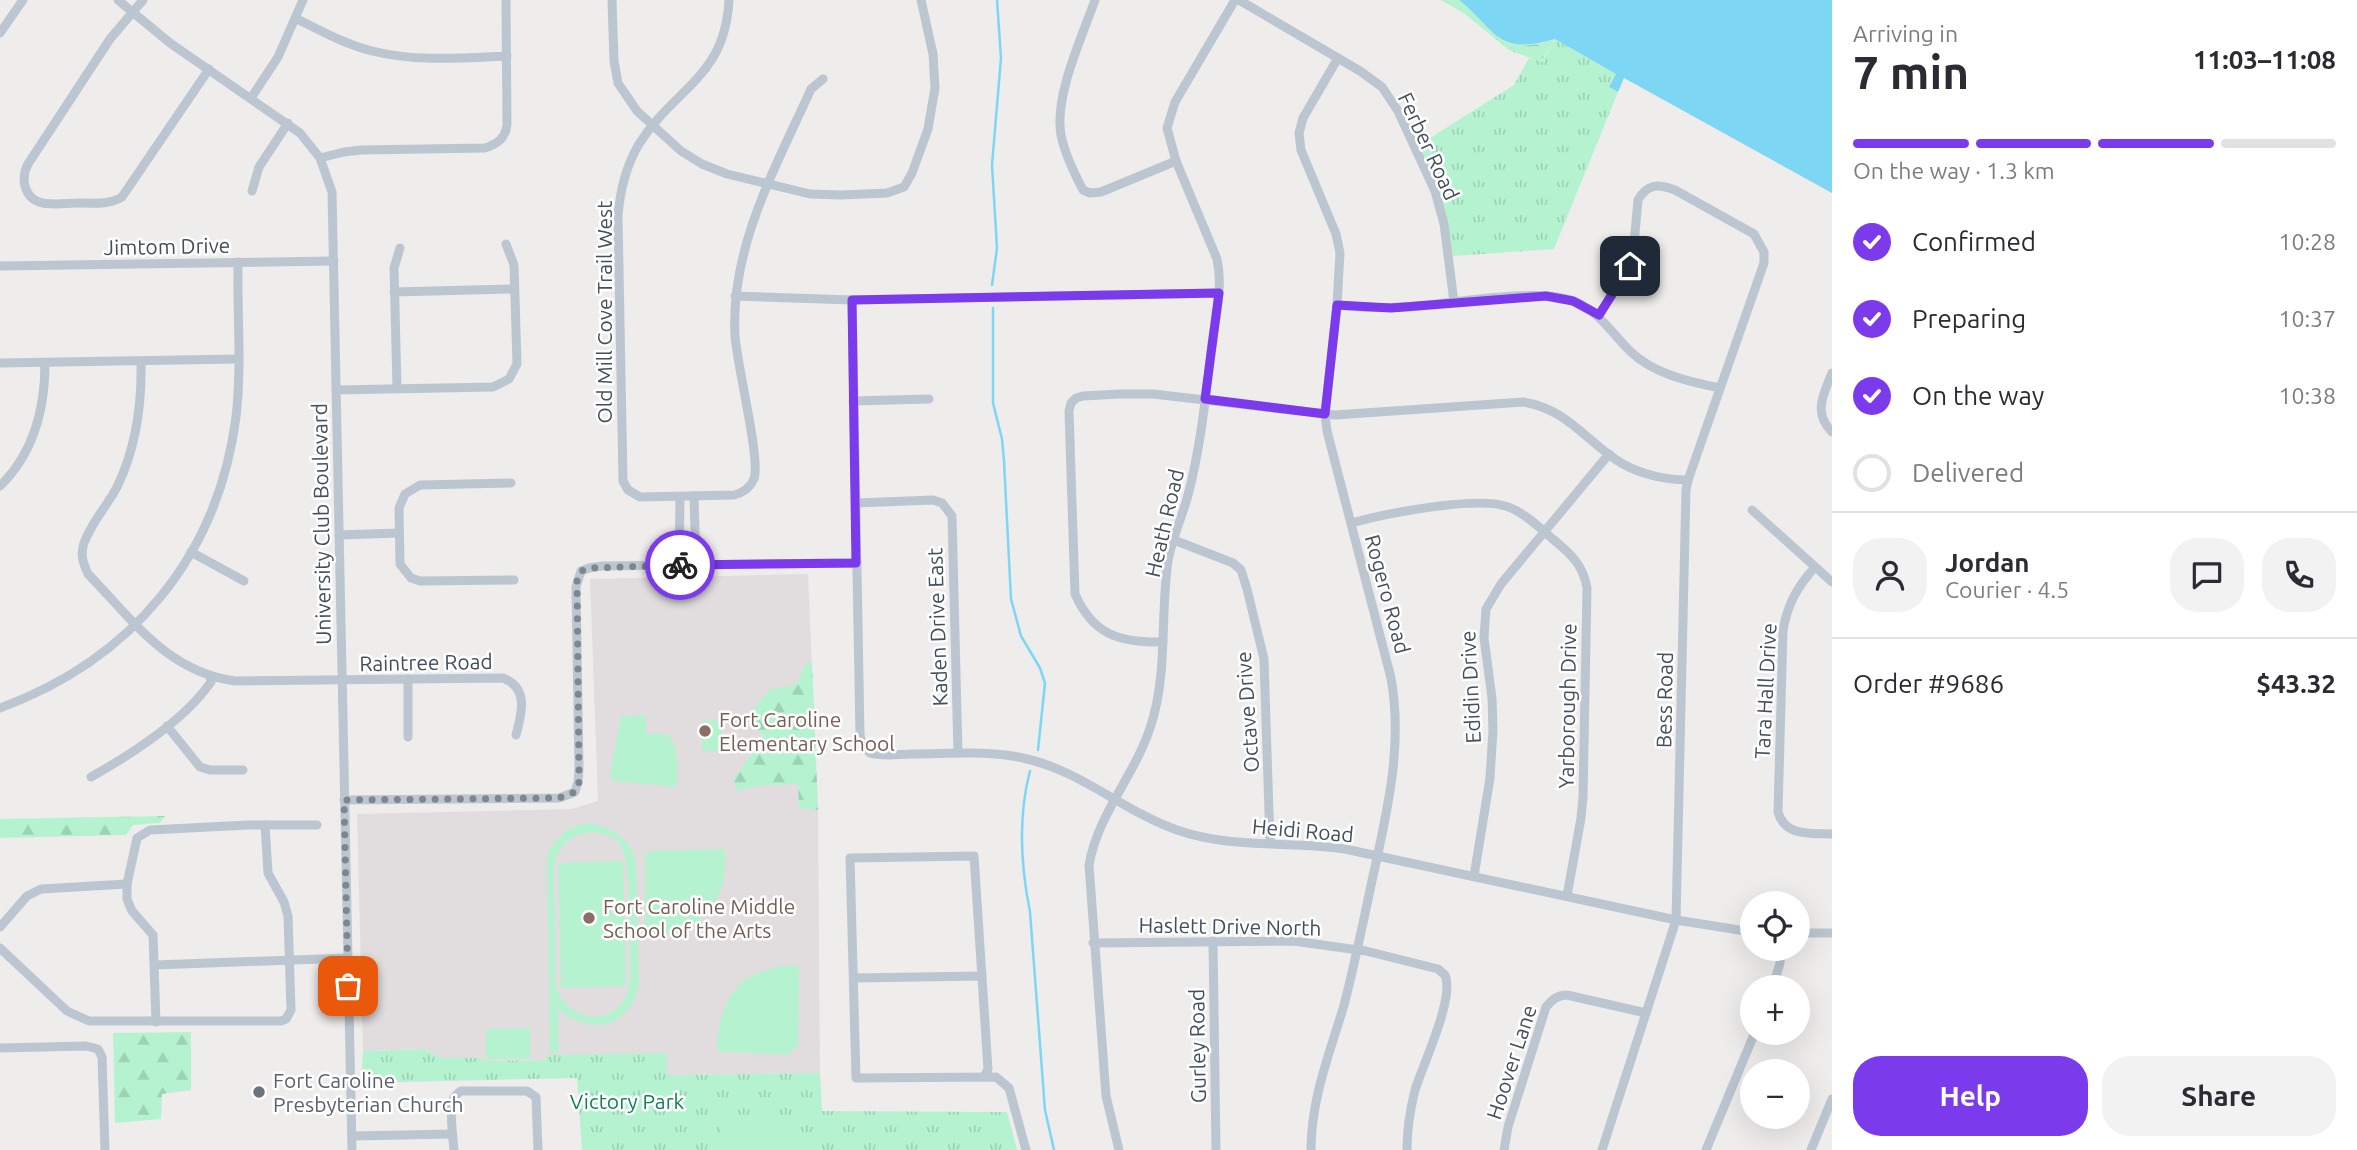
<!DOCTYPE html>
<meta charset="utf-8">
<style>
:root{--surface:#fff;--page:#f2f2f3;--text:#2b2b33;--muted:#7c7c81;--line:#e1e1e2;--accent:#7c3aed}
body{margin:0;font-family:Ubuntu,sans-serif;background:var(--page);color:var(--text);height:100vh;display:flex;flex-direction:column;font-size:26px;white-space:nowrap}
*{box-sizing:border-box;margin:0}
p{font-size:23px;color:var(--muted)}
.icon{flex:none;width:38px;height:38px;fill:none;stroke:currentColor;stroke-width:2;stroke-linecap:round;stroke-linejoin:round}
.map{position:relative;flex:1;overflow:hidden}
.drawer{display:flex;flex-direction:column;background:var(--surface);width:525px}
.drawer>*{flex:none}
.tools{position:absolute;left:1740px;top:891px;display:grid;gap:14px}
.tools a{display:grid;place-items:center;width:70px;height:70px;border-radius:50%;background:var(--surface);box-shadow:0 7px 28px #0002;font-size:35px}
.pin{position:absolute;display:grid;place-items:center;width:60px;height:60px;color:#fff;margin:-30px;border-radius:14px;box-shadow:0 4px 10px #0006}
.courier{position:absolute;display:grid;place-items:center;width:70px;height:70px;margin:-35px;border:5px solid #7c3aed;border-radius:50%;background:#fff;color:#222;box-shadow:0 2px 9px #0007}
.summary em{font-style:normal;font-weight:700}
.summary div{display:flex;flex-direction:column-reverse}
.summary{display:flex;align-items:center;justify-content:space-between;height:119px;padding:0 21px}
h1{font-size:46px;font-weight:700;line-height:52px}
.bar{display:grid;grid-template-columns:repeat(4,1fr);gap:10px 7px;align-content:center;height:84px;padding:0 21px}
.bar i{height:9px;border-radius:5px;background:var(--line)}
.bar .selected{background:var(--accent)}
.bar p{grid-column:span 4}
.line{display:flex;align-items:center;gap:18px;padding:0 21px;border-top:2px solid var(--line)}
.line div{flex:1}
.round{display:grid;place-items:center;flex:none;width:74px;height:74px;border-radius:28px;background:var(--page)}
ol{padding:0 21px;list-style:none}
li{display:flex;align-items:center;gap:21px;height:77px}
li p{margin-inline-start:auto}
li .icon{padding:7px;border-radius:50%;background:var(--accent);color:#fff;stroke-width:4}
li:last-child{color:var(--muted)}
li i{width:38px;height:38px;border:4px solid var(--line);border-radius:50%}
.cta{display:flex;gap:14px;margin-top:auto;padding:14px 21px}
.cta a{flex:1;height:80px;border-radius:28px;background:var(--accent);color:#fff;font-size:28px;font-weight:700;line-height:80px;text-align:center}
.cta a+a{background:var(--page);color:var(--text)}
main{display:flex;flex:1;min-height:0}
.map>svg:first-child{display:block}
.education{fill:#e1ddde}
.grass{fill:url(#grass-tufts)}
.forest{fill:url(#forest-firs)}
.wetland{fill:url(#wetland-marsh)}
.garden{fill:#b5f3d0;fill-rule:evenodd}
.water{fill:#7dd6f4}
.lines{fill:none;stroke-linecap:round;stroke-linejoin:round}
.stream{stroke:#7dd6f4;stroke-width:2.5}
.minor{stroke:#bbc6d1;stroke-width:9}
.done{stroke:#7f868e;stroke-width:7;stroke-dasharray:0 12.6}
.route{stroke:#7c3aed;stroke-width:9}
.education-dot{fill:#8d6e63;stroke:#fff;stroke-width:2.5}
.worship-dot{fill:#6b7280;stroke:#fff;stroke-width:2.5}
.labels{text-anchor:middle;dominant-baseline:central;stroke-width:5;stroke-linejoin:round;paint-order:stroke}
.street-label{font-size:21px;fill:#434f5b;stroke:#fff}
.education-label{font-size:21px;fill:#785e54;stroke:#fff;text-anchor:start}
.worship-label{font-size:21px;fill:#5b616d;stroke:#fff;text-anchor:start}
.park-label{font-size:21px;fill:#0e834e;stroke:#fff}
</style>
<main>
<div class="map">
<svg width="1832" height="1150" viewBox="0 0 1832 1150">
<defs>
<pattern id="grass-tufts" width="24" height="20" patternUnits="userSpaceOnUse" patternTransform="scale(1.75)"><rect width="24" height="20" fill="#b5f3d0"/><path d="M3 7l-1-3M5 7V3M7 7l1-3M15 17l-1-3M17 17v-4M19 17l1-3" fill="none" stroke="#9dd2b5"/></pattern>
<pattern id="forest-firs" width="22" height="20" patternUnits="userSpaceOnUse" patternTransform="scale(1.75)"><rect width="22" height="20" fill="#b5f3d0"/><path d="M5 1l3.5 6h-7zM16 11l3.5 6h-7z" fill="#9dd2b5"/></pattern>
<pattern id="wetland-marsh" width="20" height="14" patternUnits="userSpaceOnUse" patternTransform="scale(1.75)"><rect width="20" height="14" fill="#b5f3d0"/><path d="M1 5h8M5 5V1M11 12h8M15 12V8" fill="none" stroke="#9dd2b5"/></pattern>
</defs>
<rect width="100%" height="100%" fill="#efecec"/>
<polygon class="education" points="808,574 818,810 820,1073 667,1075 667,1054 547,1056 547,1060 485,1061 481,1058 441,1058 424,1049 363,1051 357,814 572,809 598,801 590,579"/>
<g class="grass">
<polygon points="1555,39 1616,74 1609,87 1618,92 1554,249 1453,256 1446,215 1419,145 1514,85 1529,58 1542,62"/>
<polygon points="424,1049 441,1058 482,1058 485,1061 547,1060 547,1055 667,1053 667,1075 820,1073 822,1111 1007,1112 1017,1150 582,1150 577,1078 361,1083 363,1051"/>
</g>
<g class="forest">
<polygon points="812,662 818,810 799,808 798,784 757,786 736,791 734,779 764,735 756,728 753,710 769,690 796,684 806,664"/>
<polygon points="165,816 160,823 133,825 126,835 0,838 0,819"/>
<polygon points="191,1032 191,1090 162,1094 161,1119 115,1123 113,1033"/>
</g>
<path class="wetland" d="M 1441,0 L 1459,0 C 1497,31 1497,58 1555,39 L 1541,62 L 1509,50 L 1465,14 Z"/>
<g class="garden">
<path d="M 646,715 L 646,734 L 668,734 C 680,751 678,767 676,787 L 614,781 L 610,774 L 621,716 Z"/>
<polygon points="722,720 723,751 702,751 701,721"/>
<path d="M 587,823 C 612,826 627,836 636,860 L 639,984 C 630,1029 590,1036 558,1009 L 558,1052 L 550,1053 L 547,855 C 556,837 567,827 587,823 ZM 594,832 C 603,834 612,836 619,843 C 633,858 629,956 630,981 C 628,996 621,1009 606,1014 C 585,1023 561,1007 556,985 C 554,973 556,959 555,946 C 555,919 554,892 554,864 C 560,843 572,834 594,832 Z"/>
<path d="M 725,849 C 725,858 726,869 724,878 C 714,919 685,935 646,937 L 645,857 L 649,851 Z"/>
<polygon points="623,861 626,986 561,988 558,863"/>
<path d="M 778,966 L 799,966 L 798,1046 L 787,1055 L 717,1051 C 718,1023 723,997 746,979 C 755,973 768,970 778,966 Z"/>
<polygon points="530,1028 530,1058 486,1059 486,1029"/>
<polygon points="796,1121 796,1150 722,1150 722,1123"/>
</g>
<path class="water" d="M 1459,0 L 1832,0 L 1832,193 L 1624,78 L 1618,92 L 1609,87 L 1616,74 L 1555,39 C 1496,56 1498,32 1459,0 Z"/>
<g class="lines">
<g class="stream">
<polyline points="992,285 997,248 992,165 1001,58 997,0"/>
<polyline points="993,308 993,403 1002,439 1004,461 1011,599 1021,636 1040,668 1045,683 1038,750"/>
<path d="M 1030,771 C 1018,816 1021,867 1030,912 L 1045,1110 L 1054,1150"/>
</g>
<g class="minor">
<polyline points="118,0 170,43 300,133 320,158 332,192 352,1150"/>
<path d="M 143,0 L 110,39 L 28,164 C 21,177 23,196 39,202 C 50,206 67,203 78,203 C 93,203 109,205 122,197 L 209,69"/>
<polyline points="612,0 614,61 618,83 637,111 681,151 702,164 727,174 810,194 841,195 887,193 904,187 912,173 928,129 935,88 933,54 921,0"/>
<path d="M 729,0 C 725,78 675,87 639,144 C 626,166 620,191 618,216 L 623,481 L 628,490 L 640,497 L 734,495 C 742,493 750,488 754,479 C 761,461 737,365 735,336 C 730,247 776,167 811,89 L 823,79"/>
<path d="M 1095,0 C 1082,37 1054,96 1061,135 C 1065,155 1074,173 1083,190 L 1090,193 L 1101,192 L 1176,161"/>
<polyline points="1239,0 1360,71 1382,87 1398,111 1435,191 1444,224 1454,302"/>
<path d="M 297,19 C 321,31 345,44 372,51 C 416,62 462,58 507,56"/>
<polyline points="0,33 23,0"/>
<polyline points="251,98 278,57 303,0"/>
<path d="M 320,158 L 344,152 L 361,150 L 485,148 C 497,144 505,139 507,125 L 506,0"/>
<polyline points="252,191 259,167 288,123"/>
<polyline points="0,266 334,261"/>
<polyline points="394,292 514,289"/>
<polyline points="735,296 852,300 1219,293"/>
<path d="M 852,300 L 860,735 L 862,745 L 870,753 C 882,757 899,754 912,754 C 948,754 988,750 1023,758 C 1080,770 1123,811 1177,830 C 1231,849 1289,841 1345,849 L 1676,920 L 1752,932"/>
<path d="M 1337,305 C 1367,308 1397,309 1428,305 C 1464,301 1538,289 1571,300 C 1599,310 1611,333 1631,352 C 1654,374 1690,382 1720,388"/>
<path d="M 1599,315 L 1630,266 L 1633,255 L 1638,200 C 1648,183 1658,184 1675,190 L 1754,234 L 1764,252 L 1764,263 L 1688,480 L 1686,490 L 1676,920 L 1602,1150"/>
<path d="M 141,361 C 142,404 136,448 117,487 C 107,506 91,523 84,543 C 80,554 83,563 88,574 C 132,619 167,672 235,681 L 503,678 C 529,688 522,713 516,735"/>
<polyline points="0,363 238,359"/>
<path d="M 1832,373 C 1823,395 1813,413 1832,432"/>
<polyline points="397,388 394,268 400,248"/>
<polyline points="336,390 493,387 509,379 517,364 514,265 506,244"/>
<polyline points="853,401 929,399"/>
<polyline points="511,483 420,485 405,494 399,508 400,564 411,578 420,581 514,580"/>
<path d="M 0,486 C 34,453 45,408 45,363"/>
<polyline points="694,496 696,565"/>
<polyline points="856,503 933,500 942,503 952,516 958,753"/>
<polyline points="1752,510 1832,582"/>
<path d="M 1351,523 C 1384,514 1481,494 1511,508 C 1527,515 1541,529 1554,540 C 1571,554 1583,565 1587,588 L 1583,797 L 1581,818 L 1567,896"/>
<polyline points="339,535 398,533"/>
<polyline points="1174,540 1233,563 1241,570 1247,589 1264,659 1270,843"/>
<polyline points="191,552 244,581"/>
<polyline points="679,565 680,497"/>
<path d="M 1815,567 C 1797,587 1787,605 1783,631 L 1778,812 C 1785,837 1810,833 1832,834"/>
<path d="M 1163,642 C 1120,643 1093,635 1075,594 L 1069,411 L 1071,403 L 1076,398 L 1083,396 L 1120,394 L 1153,394 L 1335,415 L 1523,402 C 1565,409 1582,436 1615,459 C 1635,473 1663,480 1688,480"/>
<path d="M 0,708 C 131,660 218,557 236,417 C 242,366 237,314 238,262"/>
<polyline points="167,726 200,767 210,770 243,770"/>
<polyline points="408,737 408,679"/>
<path d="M 91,777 C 132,754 184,721 211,682 L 210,676"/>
<polyline points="344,800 559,798 575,792 578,782 579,769 576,587 581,571 589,568 602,566 857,563"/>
<polyline points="1474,876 1490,778 1493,731 1492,698 1484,638 1486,609 1501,584 1609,454"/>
<polyline points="0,927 27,896 41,889 127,884"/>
<polyline points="1797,933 1832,933"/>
<polyline points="1213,941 1216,1150"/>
<path d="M 1093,943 L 1293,941 L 1366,951 L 1438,969 L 1445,975 C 1455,998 1423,1064 1415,1090 C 1410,1110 1407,1130 1407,1150"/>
<polyline points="0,948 67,1011 89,1021 281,1021 286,1019 291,1010 288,916 284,902 268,873 265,825"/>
<polyline points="155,965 347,958"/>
<polyline points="854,978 982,976"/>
<polyline points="1773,987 1780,963 1781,948"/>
<polyline points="156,1022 153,935 132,911 127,899 127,884 137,838 150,830 248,825 317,825"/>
<polyline points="0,1048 86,1046 98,1049 102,1057 105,1150"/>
<polyline points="984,1077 988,1069 974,856 850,858 856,1078 996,1077 1009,1088 1026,1150"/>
<polyline points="352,1136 452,1134"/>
<path d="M 454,1150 C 453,1137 449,1112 453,1100 C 454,1096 458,1093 461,1091 L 527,1091 L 536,1097 L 538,1150"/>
<path d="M 1119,1150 L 1106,1096 L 1089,865 C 1098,813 1136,774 1151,725 C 1168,672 1160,616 1168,561 C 1172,539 1182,517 1188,495 C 1201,446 1206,394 1212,343 C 1216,315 1223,286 1217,259 L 1176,161 L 1167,128 L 1175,102 L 1235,0"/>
<path d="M 1311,1150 C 1311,1098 1330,1053 1344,1005 C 1354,967 1362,928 1370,890 C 1385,820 1404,750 1391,678 L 1327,431 L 1325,414 L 1337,305 L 1340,253 L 1336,234 L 1301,150 L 1299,133 L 1303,118 L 1338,58"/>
<path d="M 1504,1150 L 1508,1127 L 1546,1007 C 1552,1000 1557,995 1567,995 L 1646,1013"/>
<polyline points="1706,1150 1755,1032"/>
<polyline points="1811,1150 1832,1099"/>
</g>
</g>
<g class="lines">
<polyline class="done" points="348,986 344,800 559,798 575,792 579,782 579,769 577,579 581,571 590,568 680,565"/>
<polyline class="route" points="680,565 856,563 852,300 1219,293 1205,399 1325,414 1337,305 1391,308 1546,296 1573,301 1599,315 1630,266"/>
</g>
<g class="education-dot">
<circle cx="705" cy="731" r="7"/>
<circle cx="589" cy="918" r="7"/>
</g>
<circle class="worship-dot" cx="259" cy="1092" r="7"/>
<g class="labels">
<g class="street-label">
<text transform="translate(1429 146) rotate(65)">Ferber Road</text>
<text transform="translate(167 246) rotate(-1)">Jimtom Drive</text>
<text transform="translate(604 312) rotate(-90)">Old Mill Cove Trail West</text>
<text transform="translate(1164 523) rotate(-77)">Heath Road</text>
<text transform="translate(321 524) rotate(-91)">University Club Boulevard</text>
<text transform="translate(1388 594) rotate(75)">Rogero Road</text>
<text transform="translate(937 627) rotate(-92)">Kaden Drive East</text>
<text transform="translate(426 662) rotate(-1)">Raintree Road</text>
<text transform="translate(1470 687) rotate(-93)">Edidin Drive</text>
<text transform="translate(1765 691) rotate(-87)">Tara Hall Drive</text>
<text transform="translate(1664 700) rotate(-89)">Bess Road</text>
<text transform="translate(1567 706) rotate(-89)">Yarborough Drive</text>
<text transform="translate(1247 712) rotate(-94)">Octave Drive</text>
<text transform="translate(1303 830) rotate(5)">Heidi Road</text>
<text transform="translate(1230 926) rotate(1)">Haslett Drive North</text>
<text transform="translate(1197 1046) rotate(-91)">Gurley Road</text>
<text transform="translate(1511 1062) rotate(-72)">Hoover Lane</text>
</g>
<g class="education-label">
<text x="719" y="719">Fort Caroline<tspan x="719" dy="24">Elementary School</tspan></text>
<text x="603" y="906">Fort Caroline Middle<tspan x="603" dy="24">School of the Arts</tspan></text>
</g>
<g class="worship-label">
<text x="273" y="1080">Fort Caroline<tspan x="273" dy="24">Presbyterian Church</tspan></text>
</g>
<g class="park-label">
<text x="627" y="1101">Victory Park</text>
</g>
</g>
</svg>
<div class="tools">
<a><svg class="icon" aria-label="locate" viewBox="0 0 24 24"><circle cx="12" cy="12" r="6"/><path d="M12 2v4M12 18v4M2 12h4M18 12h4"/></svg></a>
<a>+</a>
<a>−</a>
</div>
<div class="pin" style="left:348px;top:986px;background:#ea580c"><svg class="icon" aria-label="bag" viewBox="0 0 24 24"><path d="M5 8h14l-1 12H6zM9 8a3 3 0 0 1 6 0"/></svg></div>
<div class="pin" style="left:1630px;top:266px;background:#1f2937"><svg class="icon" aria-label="home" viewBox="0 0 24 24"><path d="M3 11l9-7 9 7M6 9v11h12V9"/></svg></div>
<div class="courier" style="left:680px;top:565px"><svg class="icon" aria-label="bike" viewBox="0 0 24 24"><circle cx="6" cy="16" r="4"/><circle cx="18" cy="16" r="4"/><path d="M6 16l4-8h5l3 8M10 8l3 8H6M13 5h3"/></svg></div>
</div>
<section class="drawer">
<div class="summary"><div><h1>7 min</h1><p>Arriving in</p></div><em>11:03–11:08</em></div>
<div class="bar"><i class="selected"></i><i class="selected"></i><i class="selected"></i><i></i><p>On the way · 1.3 km</p></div>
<ol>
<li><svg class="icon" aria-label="check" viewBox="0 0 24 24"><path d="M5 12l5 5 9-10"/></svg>Confirmed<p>10:28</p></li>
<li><svg class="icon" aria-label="check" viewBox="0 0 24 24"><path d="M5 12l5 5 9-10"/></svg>Preparing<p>10:37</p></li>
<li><svg class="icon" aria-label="check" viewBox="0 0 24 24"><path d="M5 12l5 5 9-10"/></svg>On the way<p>10:38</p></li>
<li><i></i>Delivered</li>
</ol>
<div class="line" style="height:126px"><a class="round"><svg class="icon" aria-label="person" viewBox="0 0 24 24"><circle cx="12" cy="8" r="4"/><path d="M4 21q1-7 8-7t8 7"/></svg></a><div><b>Jordan</b><p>Courier · 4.5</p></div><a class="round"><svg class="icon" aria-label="chat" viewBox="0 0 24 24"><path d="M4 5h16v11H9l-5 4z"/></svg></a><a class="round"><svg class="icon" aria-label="phone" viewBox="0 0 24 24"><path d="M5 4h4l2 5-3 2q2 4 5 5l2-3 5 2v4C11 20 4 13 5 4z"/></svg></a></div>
<div class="line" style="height:91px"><div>Order #9686</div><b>$43.32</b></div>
<div class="cta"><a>Help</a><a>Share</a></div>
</section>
</main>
